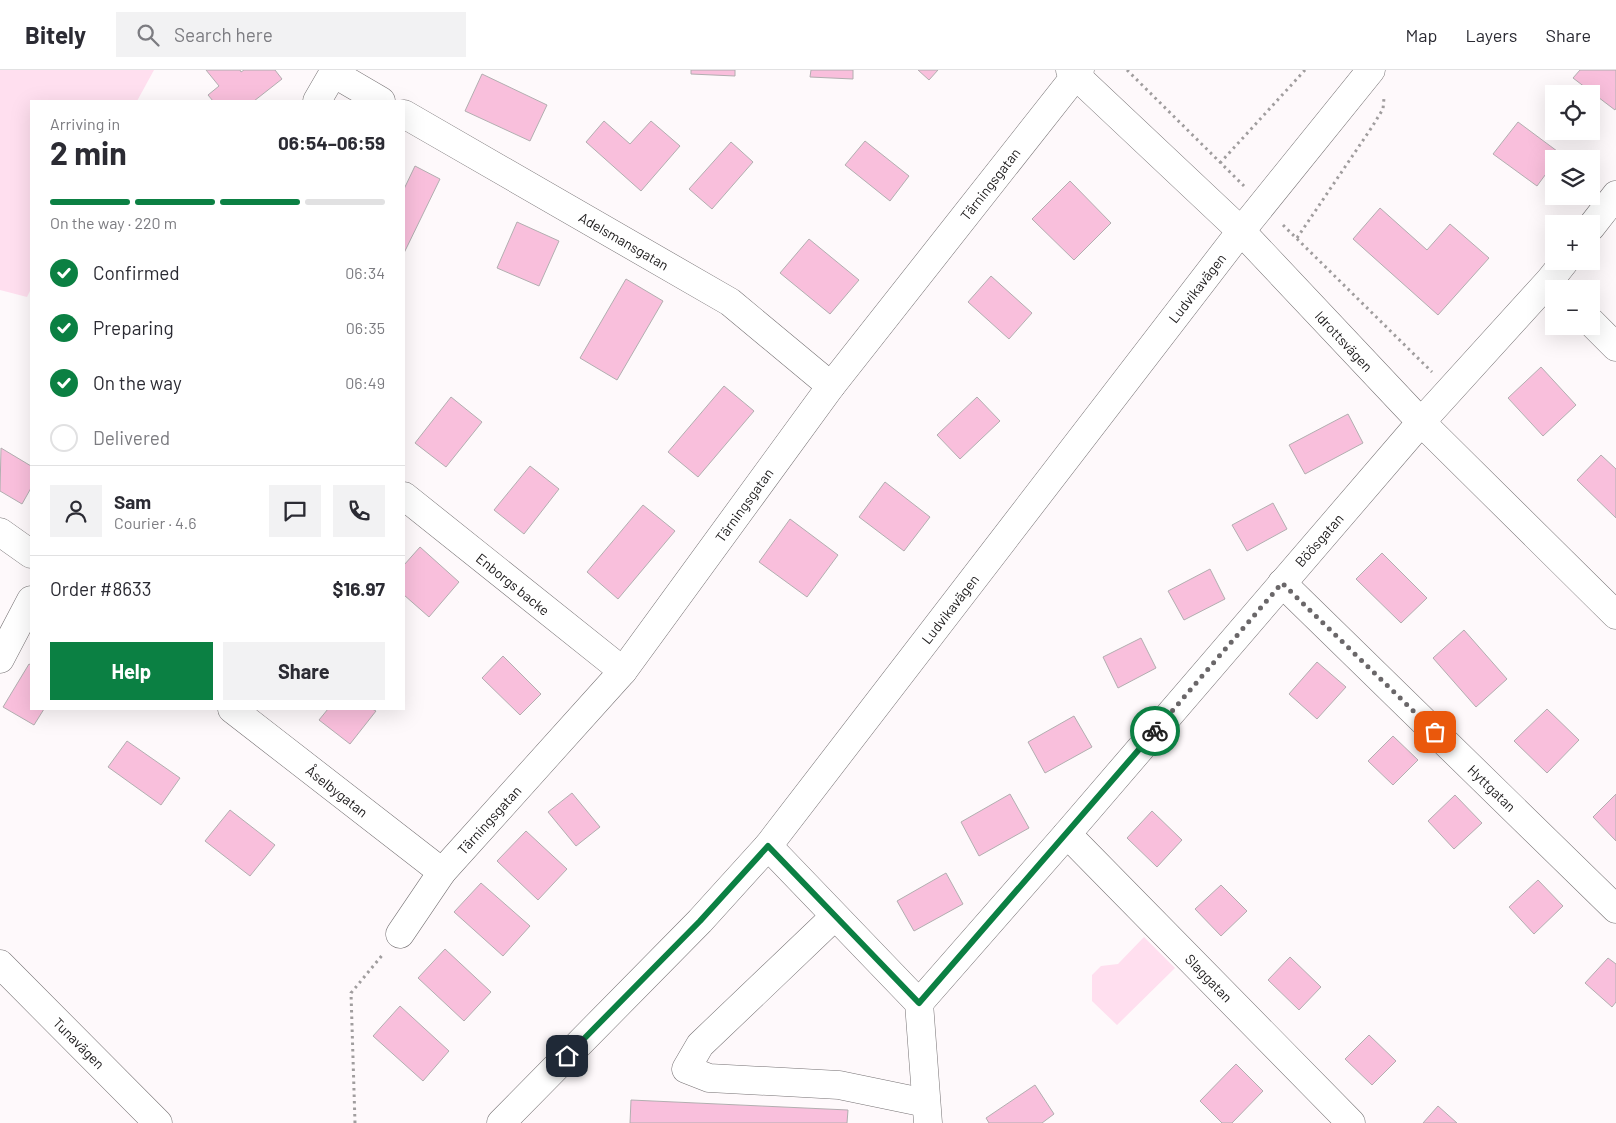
<!DOCTYPE html>
<meta charset="utf-8">
<style>
:root{--surface:#fff;--page:#f2f2f3;--text:#2b2b33;--muted:#7c7c81;--line:#e1e1e2;--accent:#0b8043}
body{margin:0;font-family:Barlow,sans-serif;background:var(--page);color:var(--text);height:100vh;display:flex;flex-direction:column;font-size:19px;white-space:nowrap}
*{box-sizing:border-box;margin:0}
p{font-size:16px;color:var(--muted)}
.icon{flex:none;width:28px;height:28px;fill:none;stroke:currentColor;stroke-width:2;stroke-linecap:round;stroke-linejoin:round}
.map{position:relative;flex:1;overflow:hidden}
.details{position:absolute;left:30px;top:30px;width:375px;height:610px;display:flex;flex-direction:column;background:var(--surface);border-radius:0px;box-shadow:0 5px 20px #0002}
.details>*{flex:none}
.tools{position:absolute;left:1545px;top:15px;display:grid;gap:10px}
.tools a{display:grid;place-items:center;width:55px;height:55px;border-radius:0px;background:var(--surface);box-shadow:0 5px 20px #0002;font-size:25px}
.pin{position:absolute;display:grid;place-items:center;width:42px;height:42px;color:#fff;margin:-21px;border-radius:10px;box-shadow:0 2px 8px #0006}
.courier{position:absolute;display:grid;place-items:center;width:50px;height:50px;margin:-25px;border:4px solid #0b8043;border-radius:50%;background:#fff;color:#222;box-shadow:0 1px 6px #0007}
.summary em{font-style:normal;font-weight:700}
.summary div{display:flex;flex-direction:column-reverse}
.summary{display:flex;align-items:center;justify-content:space-between;height:85px;padding:0 20px}
h1{font-size:32px;font-weight:700;line-height:38px}
.bar{display:grid;grid-template-columns:repeat(4,1fr);gap:8px 5px;align-content:center;height:60px;padding:0 20px}
.bar i{height:6px;border-radius:4px;background:var(--line)}
.bar .current{background:var(--accent)}
.bar p{grid-column:span 4}
.line{display:flex;align-items:center;gap:12px;padding:0 20px;border-top:1px solid var(--line)}
.line div{flex:1}
.round{display:grid;place-items:center;flex:none;width:52px;height:52px;border-radius:0px;background:var(--page)}
ol{padding:0 20px;list-style:none}
li{display:flex;align-items:center;gap:15px;height:55px}
li p{margin-inline-start:auto}
li .icon{padding:5px;border-radius:50%;background:var(--accent);color:#fff;stroke-width:4}
li:last-child{color:var(--muted)}
li i{width:28px;height:28px;border:2px solid var(--line);border-radius:50%}
.action{display:flex;gap:10px;margin-top:auto;padding:10px 20px}
.action a{flex:1;height:58px;border-radius:0px;background:var(--accent);color:#fff;font-size:20px;font-weight:700;line-height:58px;text-align:center}
.action a+a{background:var(--page);color:var(--text)}
header{display:flex;align-items:center;gap:30px;box-sizing:border-box;height:70px;padding:0 25px;background:var(--surface);border-bottom:1px solid var(--line)}
header strong{font-size:24px}
nav{display:flex;gap:28px;margin-inline-start:auto;font-size:18px}
.search{width:350px;height:45px;background:var(--page);display:flex;align-items:center;gap:12px;box-sizing:border-box;padding:0 18px;border-radius:0px;color:var(--muted);font-size:19px}
.map>svg:first-child{display:block}
.green{fill:#ffdfef}
.building{fill:#f9bfdc;stroke:#b2aeb0}
.lines{fill:none;stroke-linecap:round;stroke-linejoin:round}
.minor-casing{stroke:#767274;stroke-width:29}
.path{stroke:#a09d9e;stroke-width:3;stroke-dasharray:2.5 4;stroke-linecap:butt}
.minor{stroke:#fff;stroke-width:28}
.done{stroke:#6a6769;stroke-width:5;stroke-dasharray:0 9}
.route{stroke:#0b8043;stroke-width:6}
.labels{text-anchor:middle;dominant-baseline:central;stroke-width:4;stroke-linejoin:round;paint-order:stroke}
.street-label{font-size:14px;fill:#1b191a;stroke:#fff}
</style>
<header>
<strong>Bitely</strong>
<div class="search"><svg class="icon" aria-label="search" viewBox="0 0 24 24"><circle cx="10" cy="10" r="6"/><path d="M15 15l6 6"/></svg>Search here</div>
<nav><a>Map</a><a>Layers</a><a>Share</a></nav>
</header>
<div class="map">
<svg width="1616" height="1053" viewBox="0 0 1616 1053">
<rect width="100%" height="100%" fill="#fef9fb"/>
<g class="green">
<polygon points="0,0 154,0 137,31 31,31 31,219 27,227 0,220"/>
<polygon points="1144,867 1175,898 1117,955 1092,931 1092,905 1101,896 1118,894"/>
</g>
<g class="building">
<polygon points="206,0 240,0 241,2 244,0 275,0 282,9 254,31 213,31 208,25 219,16"/>
<polygon points="691,0 735,0 735,6 691,4"/>
<polygon points="811,0 853,0 853,9 810,7"/>
<polygon points="918,0 938,0 929,10"/>
<polygon points="1580,0 1616,0 1616,38 1615,40 1573,8"/>
<polygon points="482,4 547,35 530,71 465,41"/>
<polygon points="604,51 630,74 651,51 680,76 641,121 586,72"/>
<polygon points="1518,52 1561,84 1557,89 1554,89 1554,93 1537,116 1493,84"/>
<polygon points="865,71 909,106 890,131 845,95"/>
<polygon points="731,72 753,92 712,139 689,119"/>
<polygon points="415,96 440,109 404,183 404,119"/>
<polygon points="1070,111 1111,153 1074,190 1032,149"/>
<polygon points="1380,138 1427,180 1450,154 1489,188 1438,245 1353,169"/>
<polygon points="517,152 559,171 539,216 497,198"/>
<polygon points="809,169 859,210 830,244 780,203"/>
<polygon points="991,206 1032,243 1009,269 968,232"/>
<polygon points="626,209 663,231 617,310 580,288"/>
<polygon points="1541,297 1576,335 1543,366 1508,328"/>
<polygon points="724,316 754,341 698,407 668,382"/>
<polygon points="451,327 482,352 446,397 415,373"/>
<polygon points="977,327 1000,351 960,389 937,365"/>
<polygon points="1348,344 1363,373 1305,404 1289,375"/>
<polygon points="1,378 31,396 31,418 22,434 0,421"/>
<polygon points="1601,385 1616,399 1616,448 1577,410"/>
<polygon points="530,396 559,419 524,464 494,440"/>
<polygon points="885,412 930,447 904,481 859,447"/>
<polygon points="1273,433 1287,459 1247,481 1232,455"/>
<polygon points="643,435 675,461 618,529 587,502"/>
<polygon points="790,449 838,485 807,527 759,492"/>
<polygon points="420,477 459,512 429,547 404,525 404,495"/>
<polygon points="1382,483 1427,528 1401,553 1356,509"/>
<polygon points="1210,499 1225,529 1184,550 1168,521"/>
<polygon points="1464,560 1507,609 1476,637 1433,588"/>
<polygon points="1141,568 1156,598 1118,618 1103,587"/>
<polygon points="503,586 541,624 520,645 482,608"/>
<polygon points="1317,592 1346,617 1317,649 1289,624"/>
<polygon points="29,594 31,595 31,639 44,639 34,655 3,637"/>
<polygon points="328,639 372,639 376,641 350,674 319,650"/>
<polygon points="1547,639 1579,670 1547,703 1514,671"/>
<polygon points="1074,646 1092,677 1045,703 1028,672"/>
<polygon points="1393,666 1418,690 1393,715 1368,691"/>
<polygon points="127,671 180,708 161,735 108,697"/>
<polygon points="572,723 600,757 576,776 548,742"/>
<polygon points="1010,724 1029,758 979,786 961,752"/>
<polygon points="1616,724 1616,771 1593,747"/>
<polygon points="1455,725 1482,753 1454,779 1428,751"/>
<polygon points="230,740 275,775 250,806 205,771"/>
<polygon points="1152,741 1182,770 1157,797 1127,768"/>
<polygon points="526,761 567,799 538,830 497,791"/>
<polygon points="946,803 963,834 914,861 897,831"/>
<polygon points="1538,810 1563,836 1534,864 1509,837"/>
<polygon points="481,813 530,856 503,886 454,842"/>
<polygon points="1221,815 1247,841 1221,866 1195,839"/>
<polygon points="445,879 491,922 464,951 418,908"/>
<polygon points="1290,887 1321,917 1299,940 1268,910"/>
<polygon points="1608,888 1616,894 1616,932 1612,937 1585,913"/>
<polygon points="400,936 449,981 423,1011 373,966"/>
<polygon points="1369,965 1396,991 1372,1015 1345,989"/>
<polygon points="1236,994 1263,1021 1232,1053 1222,1053 1200,1031"/>
<polygon points="1035,1015 1054,1044 1042,1053 989,1053 986,1048"/>
<polygon points="631,1030 848,1040 847,1053 630,1053"/>
<polygon points="1438,1036 1457,1053 1423,1053"/>
</g>
<g class="lines">
<g class="minor-casing">
<g id="minor">
<polyline points="1070,0 1241,161 1421,352 1616,545"/>
<polyline points="333,3 381,31"/>
<polyline points="317,31 335,0"/>
<polyline points="404,44 730,232 831,316"/>
<polyline points="1591,157 1616,125"/>
<polyline points="1591,252 1616,277"/>
<polyline points="404,426 623,601"/>
<polyline points="0,462 31,484"/>
<polyline points="1282,513 1616,839"/>
<polyline points="0,589 31,530"/>
<polyline points="232,639 442,802"/>
<polyline points="1067,764 1351,1053"/>
<polyline points="768,776 919,933 928,1053"/>
<polyline points="834,847 700,975 686,999 709,1008 839,1015 926,1033"/>
<polyline points="400,864 442,802 623,601 831,316 1080,0"/>
<polyline points="0,894 158,1053"/>
<polyline points="919,933 1067,764 1421,352 1550,210 1565,191"/>
<polyline points="501,1053 700,851 768,776 1241,161 1371,0"/>
</g>
</g>
<g class="path">
<polyline points="1127,0 1244,116"/>
<polyline points="1220,93 1305,0"/>
<polyline points="1283,155 1432,302"/>
<polyline points="1297,168 1372,57 1383,39 1384,28"/>
<polyline points="355,1053 351,923 384,883"/>
</g>
<use href="#minor" class="minor"/>
</g>
<g class="lines">
<polyline class="done" points="1155,661 1282,513 1435,662"/>
<polyline class="route" points="567,986 700,851 768,776 919,933 1155,661"/>
</g>
<g class="labels">
<g class="street-label">
<text transform="translate(990 114) rotate(-52)">Tärningsgatan</text>
<text transform="translate(624 171) rotate(30)">Adelsmansgatan</text>
<text transform="translate(1197 218) rotate(-52)">Ludvikavägen</text>
<text transform="translate(1344 271) rotate(47)">Idrottsvägen</text>
<text transform="translate(744 435) rotate(-54)">Tärningsgatan</text>
<text transform="translate(1319 470) rotate(-49)">Böösgatan</text>
<text transform="translate(513 514) rotate(39)">Enborgs backe</text>
<text transform="translate(950 539) rotate(-52)">Ludvikavägen</text>
<text transform="translate(1492 718) rotate(44)">Hyttgatan</text>
<text transform="translate(337 721) rotate(38)">Åselbygatan</text>
<text transform="translate(489 750) rotate(-48)">Tärningsgatan</text>
<text transform="translate(1209 908) rotate(46)">Slaggatan</text>
<text transform="translate(79 973) rotate(45)">Tunavägen</text>
</g>
</g>
</svg>
<div class="tools">
<a><svg class="icon" aria-label="locate" viewBox="0 0 24 24"><circle cx="12" cy="12" r="6"/><path d="M12 2v4M12 18v4M2 12h4M18 12h4"/></svg></a>
<a><svg class="icon" aria-label="layers" viewBox="0 0 24 24"><path d="M12 4l9 5-9 5-9-5zM3 14l9 5 9-5"/></svg></a>
<a>+</a>
<a>−</a>
</div>
<div class="pin" style="left:1435px;top:662px;background:#ea580c"><svg class="icon" aria-label="bag" viewBox="0 0 24 24"><path d="M5 8h14l-1 12H6zM9 8a3 3 0 0 1 6 0"/></svg></div>
<div class="pin" style="left:567px;top:986px;background:#1f2937"><svg class="icon" aria-label="home" viewBox="0 0 24 24"><path d="M3 11l9-7 9 7M6 9v11h12V9"/></svg></div>
<div class="courier" style="left:1155px;top:661px"><svg class="icon" aria-label="bike" viewBox="0 0 24 24"><circle cx="6" cy="16" r="4"/><circle cx="18" cy="16" r="4"/><path d="M6 16l4-8h5l3 8M10 8l3 8H6M13 5h3"/></svg></div>
<section class="details">
<div class="summary"><div><h1>2 min</h1><p>Arriving in</p></div><em>06:54–06:59</em></div>
<div class="bar"><i class="current"></i><i class="current"></i><i class="current"></i><i></i><p>On the way · 220 m</p></div>
<ol>
<li><svg class="icon" aria-label="check" viewBox="0 0 24 24"><path d="M5 12l5 5 9-10"/></svg>Confirmed<p>06:34</p></li>
<li><svg class="icon" aria-label="check" viewBox="0 0 24 24"><path d="M5 12l5 5 9-10"/></svg>Preparing<p>06:35</p></li>
<li><svg class="icon" aria-label="check" viewBox="0 0 24 24"><path d="M5 12l5 5 9-10"/></svg>On the way<p>06:49</p></li>
<li><i></i>Delivered</li>
</ol>
<div class="line" style="height:90px"><a class="round"><svg class="icon" aria-label="person" viewBox="0 0 24 24"><circle cx="12" cy="8" r="4"/><path d="M4 21q1-7 8-7t8 7"/></svg></a><div><b>Sam</b><p>Courier · 4.6</p></div><a class="round"><svg class="icon" aria-label="chat" viewBox="0 0 24 24"><path d="M4 5h16v11H9l-5 4z"/></svg></a><a class="round"><svg class="icon" aria-label="phone" viewBox="0 0 24 24"><path d="M5 4h4l2 5-3 2q2 4 5 5l2-3 5 2v4C11 20 4 13 5 4z"/></svg></a></div>
<div class="line" style="height:65px"><div>Order #8633</div><b>$16.97</b></div>
<div class="action"><a>Help</a><a>Share</a></div>
</section>
</div>
